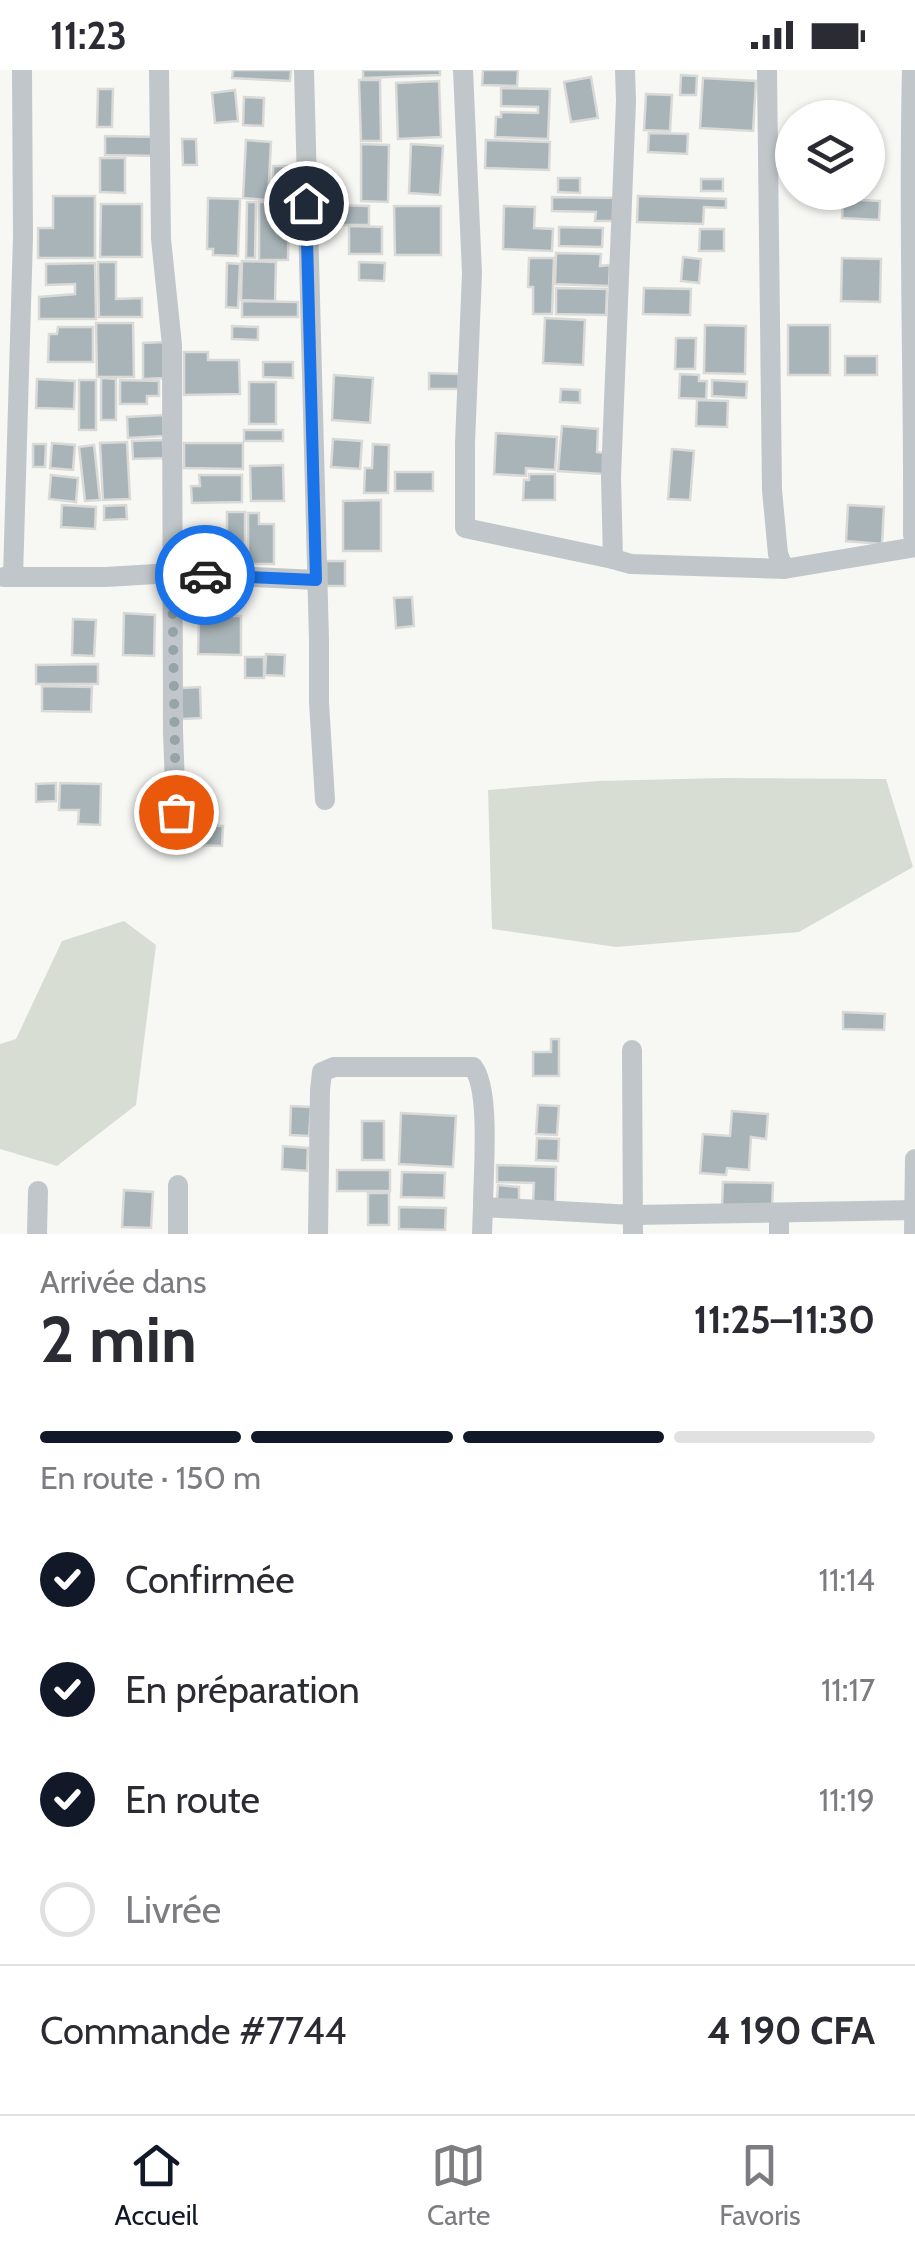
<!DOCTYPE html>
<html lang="fr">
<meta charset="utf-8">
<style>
:root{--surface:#fff;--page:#f2f2f3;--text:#2b2b33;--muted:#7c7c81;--line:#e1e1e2;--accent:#111827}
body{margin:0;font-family:Cabin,sans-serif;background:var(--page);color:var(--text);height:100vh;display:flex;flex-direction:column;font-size:38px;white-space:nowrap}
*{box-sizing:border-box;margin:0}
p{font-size:32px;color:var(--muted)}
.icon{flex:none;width:55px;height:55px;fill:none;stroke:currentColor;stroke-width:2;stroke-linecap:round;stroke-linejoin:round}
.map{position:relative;height:1164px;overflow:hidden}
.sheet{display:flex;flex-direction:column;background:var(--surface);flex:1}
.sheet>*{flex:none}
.fabs{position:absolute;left:775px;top:30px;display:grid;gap:20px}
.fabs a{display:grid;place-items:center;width:110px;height:110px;border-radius:50%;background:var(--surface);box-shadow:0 2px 8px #0004;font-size:50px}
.pin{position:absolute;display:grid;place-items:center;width:85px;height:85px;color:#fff;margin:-42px;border:5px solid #fff;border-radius:50%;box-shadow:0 2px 10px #0007}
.courier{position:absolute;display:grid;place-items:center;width:100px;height:100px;margin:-50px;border:8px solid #1a73e8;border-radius:50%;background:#fff;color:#222;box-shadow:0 2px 12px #0007}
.overview em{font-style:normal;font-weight:800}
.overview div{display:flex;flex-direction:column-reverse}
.overview{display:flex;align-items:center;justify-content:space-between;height:170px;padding:0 40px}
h1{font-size:65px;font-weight:800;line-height:75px}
.bar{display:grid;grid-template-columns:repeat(4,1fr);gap:15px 10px;align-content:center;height:120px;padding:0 40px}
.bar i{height:12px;border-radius:8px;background:var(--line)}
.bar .on{background:var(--accent)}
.bar p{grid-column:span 4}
.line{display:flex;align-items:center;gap:25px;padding:0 40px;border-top:2px solid var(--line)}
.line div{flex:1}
ol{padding:0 40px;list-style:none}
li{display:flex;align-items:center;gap:30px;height:110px}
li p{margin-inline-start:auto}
li .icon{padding:10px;border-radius:50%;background:var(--accent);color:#fff;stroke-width:4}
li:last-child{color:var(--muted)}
li i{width:55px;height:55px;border:5px solid var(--line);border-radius:50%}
.status{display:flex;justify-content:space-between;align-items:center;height:70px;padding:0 50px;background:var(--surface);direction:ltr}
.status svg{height:28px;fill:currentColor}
.dock{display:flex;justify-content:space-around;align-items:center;height:140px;border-top:2px solid var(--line);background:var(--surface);font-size:28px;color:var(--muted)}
.dock a{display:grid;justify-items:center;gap:5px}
.dock .on{color:var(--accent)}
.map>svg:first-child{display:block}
.green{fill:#d8ddd3}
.building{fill:#a8b4b8;stroke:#d9d9d7;stroke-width:2.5}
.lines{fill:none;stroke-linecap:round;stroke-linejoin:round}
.minor{stroke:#c0c6c9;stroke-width:20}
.done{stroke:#95a4a9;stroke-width:10;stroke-dasharray:0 18}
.route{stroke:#1a73e8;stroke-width:12}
</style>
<div class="status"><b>11:23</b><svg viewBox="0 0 49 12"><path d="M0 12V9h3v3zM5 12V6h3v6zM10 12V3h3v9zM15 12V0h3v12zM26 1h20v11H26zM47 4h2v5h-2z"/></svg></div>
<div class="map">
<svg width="915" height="1164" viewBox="0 0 915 1164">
<rect width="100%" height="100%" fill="#f7f7f4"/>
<g class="green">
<polygon points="723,708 886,709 913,797 799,862 616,877 492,859 488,720 598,711"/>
<polygon points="124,851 156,875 136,1035 57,1096 0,1079 0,974 16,969 62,871"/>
</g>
<g class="building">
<polygon points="233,0 291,0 290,11 232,8"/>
<polygon points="363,0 440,0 440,5 363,8"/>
<polygon points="483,0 518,0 517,16 482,15"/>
<polygon points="681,5 697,6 696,25 680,25"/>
<polygon points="591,7 598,48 571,52 564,12"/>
<polygon points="703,8 756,11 753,61 700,58"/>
<polygon points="359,10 380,10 381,71 361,71"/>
<polygon points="439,11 441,67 398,69 396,13"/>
<polygon points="501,18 550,19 548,69 495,67 496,47 501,47 501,42 538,43 538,37 501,36"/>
<polygon points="98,19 113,19 112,57 97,57"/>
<polygon points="235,20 238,51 215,53 212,23"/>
<polygon points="646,24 672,25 670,61 644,60"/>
<polygon points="244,27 264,28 263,56 243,55"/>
<polygon points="649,63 688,64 687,84 648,82"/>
<polygon points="105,66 157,67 157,86 105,85"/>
<polygon points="182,69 196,69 197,95 183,95"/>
<polygon points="246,70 271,72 268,130 243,128"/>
<polygon points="486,70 550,72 549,100 485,98"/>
<polygon points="361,74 389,75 388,132 361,131"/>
<polygon points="411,74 443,76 440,125 409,123"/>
<polygon points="100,88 125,88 125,123 100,122"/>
<polygon points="273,96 297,96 296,128 273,127"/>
<polygon points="558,108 580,108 580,123 558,122"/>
<rect x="701" y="109" width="22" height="12"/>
<polygon points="53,126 95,126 95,188 38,188 38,158 53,158"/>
<polygon points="638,126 726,129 726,138 704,137 703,154 637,152"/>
<polygon points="552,127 619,128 614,151 595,151 596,142 552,141"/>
<polygon points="208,128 240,129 238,186 213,185 213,179 207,179"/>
<polygon points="843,129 880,131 879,150 842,148"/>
<polygon points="289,131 288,190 259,190 259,132"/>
<polygon points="247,132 256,132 255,188 246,188"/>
<polygon points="101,134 142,134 142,187 100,187"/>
<polygon points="334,135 369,136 369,155 334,155"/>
<polygon points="394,136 441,136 441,185 395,185"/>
<polygon points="504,136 535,137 534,158 553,159 552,181 503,179"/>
<polygon points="349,156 382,157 382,184 349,184"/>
<polygon points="559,157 603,158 602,177 559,176"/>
<polygon points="700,159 724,159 724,181 699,181"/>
<polygon points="556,183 601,184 600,196 610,195 609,216 555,214"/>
<polygon points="683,187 701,189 699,213 681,211"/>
<polygon points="529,188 554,188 552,244 533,244 533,217 528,217"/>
<polygon points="842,188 881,189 880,232 841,231"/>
<polygon points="242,191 276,192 275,231 241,230"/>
<polygon points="98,192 116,192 116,229 142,228 142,247 99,247"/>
<polygon points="359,192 385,193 384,211 359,210"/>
<polygon points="95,193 96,249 39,249 39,227 75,224 75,214 46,215 46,194"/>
<polygon points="227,193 240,194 238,238 226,237"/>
<polygon points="556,218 607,219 606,245 556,244"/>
<polygon points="644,218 691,219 690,245 643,244"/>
<polygon points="242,231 298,232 298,247 242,247"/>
<polygon points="545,248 585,250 583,295 543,293"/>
<polygon points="96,253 133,253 134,307 97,307"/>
<polygon points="705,255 746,256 745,304 704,303"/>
<rect x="788" y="255" width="42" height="50"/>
<polygon points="232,256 258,257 258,270 232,269"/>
<polygon points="58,257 93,257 93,292 48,292 49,264 57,264"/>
<polygon points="676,268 696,268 695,299 675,299"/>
<polygon points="164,272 165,308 143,309 143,273"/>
<polygon points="184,282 208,282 208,290 239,290 240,324 184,325"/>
<rect x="845" y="286" width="32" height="19"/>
<polygon points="263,292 293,292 293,308 263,307"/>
<polygon points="429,303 459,304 459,319 429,319"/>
<polygon points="680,304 699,305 699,311 707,311 706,329 679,328"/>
<polygon points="334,305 373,308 370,353 332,350"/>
<polygon points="101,308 116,309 116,350 101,350"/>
<polygon points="37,309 75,311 74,339 36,338"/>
<rect x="79" y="310" width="17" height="50"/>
<polygon points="120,310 159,311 159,326 147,326 147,334 120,334"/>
<polygon points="712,310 747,312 746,328 712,326"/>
<rect x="249" y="312" width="27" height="42"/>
<polygon points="561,319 580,320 580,333 560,332"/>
<polygon points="697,330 728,331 727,357 696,356"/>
<polygon points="163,345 164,366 128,368 127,347"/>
<polygon points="562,356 598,359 597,382 604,383 603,404 558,401"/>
<rect x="244" y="360" width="39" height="11"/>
<polygon points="496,363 557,367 555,400 526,398 526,406 494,404"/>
<polygon points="333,369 362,371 360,399 331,397"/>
<polygon points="163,370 164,388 133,389 132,371"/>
<polygon points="127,372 130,429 103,430 100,373"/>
<polygon points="52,373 75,375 73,400 50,398"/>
<polygon points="184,373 243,373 243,399 184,398"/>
<polygon points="33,374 46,374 45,397 33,397"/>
<polygon points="373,374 389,375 388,423 364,423 365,398 372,398"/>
<polygon points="94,375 100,430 85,431 79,377"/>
<polygon points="672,379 694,381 690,430 668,429"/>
<polygon points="283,395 284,431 251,431 250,396"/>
<rect x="395" y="402" width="38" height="19"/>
<polygon points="529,404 555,404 555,430 523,430 524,410 529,410"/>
<polygon points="51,405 78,408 76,432 49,429"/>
<polygon points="199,405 242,405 242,432 192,433 191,416 200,416"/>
<polygon points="381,430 381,481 343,481 343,431"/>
<polygon points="62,435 96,437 95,459 61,457"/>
<polygon points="126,435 127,449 104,450 104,436"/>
<polygon points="848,435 884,437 882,474 846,471"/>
<rect x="227" y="442" width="18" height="37"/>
<polygon points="248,443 259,443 259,454 274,454 274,494 248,494"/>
<rect x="326" y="491" width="19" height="25"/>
<polygon points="412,527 414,556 396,558 394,528"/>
<polygon points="124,543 155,545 154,586 123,585"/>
<polygon points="199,546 241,546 241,585 198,584"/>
<polygon points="73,549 96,550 94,586 72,585"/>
<polygon points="266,584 285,585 284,606 265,605"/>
<rect x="245" y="587" width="19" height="21"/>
<polygon points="98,594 98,614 36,614 36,595"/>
<polygon points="42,616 92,617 91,642 42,641"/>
<polygon points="200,617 201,648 182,649 181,618"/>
<polygon points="56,713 56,731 36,732 36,714"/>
<polygon points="60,713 101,714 100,755 78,754 79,740 59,740"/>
<polygon points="196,755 223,756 222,776 195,775"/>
<polygon points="843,942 885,944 884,960 843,959"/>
<polygon points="551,969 559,969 559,1006 533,1006 533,982 551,982"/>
<polygon points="538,1035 559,1036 557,1065 536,1064"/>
<polygon points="291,1036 311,1037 309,1066 290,1065"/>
<polygon points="732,1041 768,1044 766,1069 751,1067 749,1100 727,1098 726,1105 700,1103 703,1064 730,1066"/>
<polygon points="401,1043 456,1046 453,1097 399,1094"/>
<rect x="362" y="1051" width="22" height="39"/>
<polygon points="537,1068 559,1069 558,1091 536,1090"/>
<polygon points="283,1076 308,1078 307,1101 282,1099"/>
<polygon points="497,1095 556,1097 555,1134 533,1133 534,1113 497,1112"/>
<rect x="337" y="1100" width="53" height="21"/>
<polygon points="402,1102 445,1103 444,1128 401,1127"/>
<polygon points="723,1112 773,1113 772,1137 722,1136"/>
<polygon points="498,1115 519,1117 519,1132 497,1130"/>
<polygon points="124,1120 153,1122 151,1158 122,1157"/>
<rect x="368" y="1123" width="21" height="32"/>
<polygon points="399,1137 446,1138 445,1160 399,1159"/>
</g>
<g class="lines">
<g class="minor">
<polyline points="159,0 161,169 172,275 173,662 176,742"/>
<polyline points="304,0 319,571 319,632 325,730"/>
<polyline points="463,0 472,203 465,373 465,458 613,489"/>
<polyline points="625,0 626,31 611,407 613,489 631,494 784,499"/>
<path d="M 767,0 L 772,420 L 778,484 L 784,499 L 915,477 L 913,464 C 914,309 908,155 912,0"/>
<polyline points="4,507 106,507 172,503 316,510"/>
<polyline points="13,507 23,167 22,0"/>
<polyline points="632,980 633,1164"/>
<polyline points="779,1143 779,1164"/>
<polyline points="37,1164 38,1121"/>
<polyline points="178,1164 178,1115"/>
<path d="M 318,1164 L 320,1020 L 322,1002 L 334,997 L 473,997 C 491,1020 483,1104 483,1137"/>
<polyline points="482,1164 483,1137 633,1145 915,1140"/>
<polyline points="914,1164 915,1089"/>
</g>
</g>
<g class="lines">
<polyline class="done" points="176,742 172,504 205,505"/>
<polyline class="route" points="205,505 316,510 306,133"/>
</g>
</svg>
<div class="fabs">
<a><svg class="icon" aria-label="layers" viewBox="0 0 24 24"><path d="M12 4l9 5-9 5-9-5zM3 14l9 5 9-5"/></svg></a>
</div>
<div class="pin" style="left:176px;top:742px;background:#ea580c"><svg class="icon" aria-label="bag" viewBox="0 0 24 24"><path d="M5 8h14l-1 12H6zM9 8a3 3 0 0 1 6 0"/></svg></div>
<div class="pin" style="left:306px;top:133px;background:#1f2937"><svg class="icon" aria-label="home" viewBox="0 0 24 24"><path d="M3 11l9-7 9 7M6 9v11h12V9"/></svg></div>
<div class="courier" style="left:205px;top:505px"><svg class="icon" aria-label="car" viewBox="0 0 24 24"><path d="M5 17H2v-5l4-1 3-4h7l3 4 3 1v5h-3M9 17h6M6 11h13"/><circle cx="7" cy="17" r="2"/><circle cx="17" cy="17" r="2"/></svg></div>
</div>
<section class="sheet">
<div class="overview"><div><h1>2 min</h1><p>Arrivée dans</p></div><em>11:25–11:30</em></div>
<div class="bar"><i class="on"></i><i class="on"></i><i class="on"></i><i></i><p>En route · 150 m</p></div>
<ol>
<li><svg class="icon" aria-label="check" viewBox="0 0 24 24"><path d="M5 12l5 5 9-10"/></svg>Confirmée<p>11:14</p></li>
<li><svg class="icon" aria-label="check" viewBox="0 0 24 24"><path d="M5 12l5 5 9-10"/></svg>En préparation<p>11:17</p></li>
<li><svg class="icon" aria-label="check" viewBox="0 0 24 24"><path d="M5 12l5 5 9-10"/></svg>En route<p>11:19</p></li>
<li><i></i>Livrée</li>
</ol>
<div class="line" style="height:130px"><div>Commande #7744</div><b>4 190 CFA</b></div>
</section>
<nav class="dock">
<a class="on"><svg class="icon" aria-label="home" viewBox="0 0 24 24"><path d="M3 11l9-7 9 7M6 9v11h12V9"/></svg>Accueil</a>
<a><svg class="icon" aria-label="map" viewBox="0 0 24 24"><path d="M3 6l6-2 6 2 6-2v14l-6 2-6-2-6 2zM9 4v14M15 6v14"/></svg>Carte</a>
<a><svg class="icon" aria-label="saved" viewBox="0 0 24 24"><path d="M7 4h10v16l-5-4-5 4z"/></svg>Favoris</a>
</nav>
